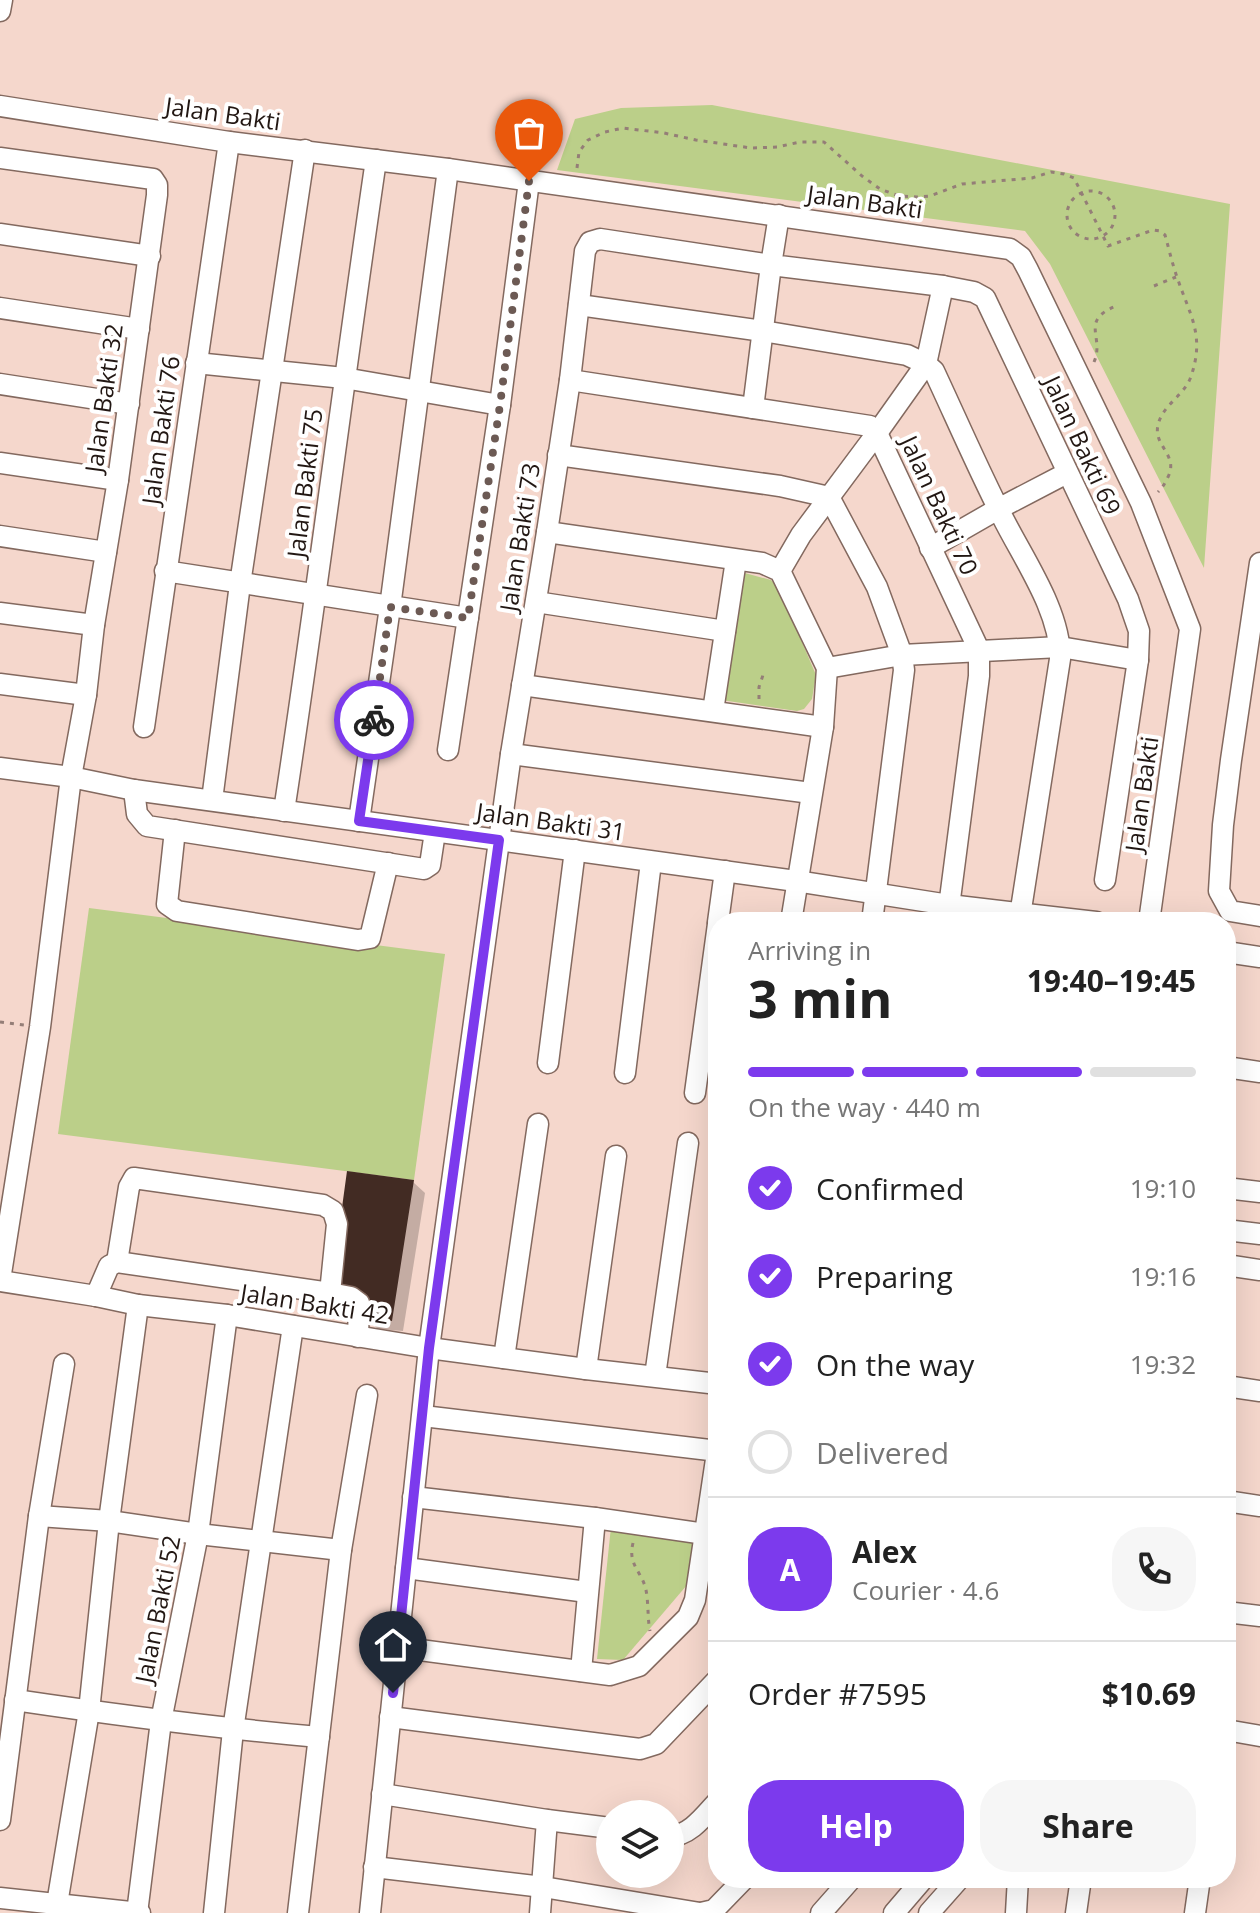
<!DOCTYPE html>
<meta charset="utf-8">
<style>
:root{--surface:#fff;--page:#f6f6f6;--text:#222;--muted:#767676;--line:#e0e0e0;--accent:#7c3aed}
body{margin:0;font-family:"Open Sans",sans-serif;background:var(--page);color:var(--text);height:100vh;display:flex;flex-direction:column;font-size:30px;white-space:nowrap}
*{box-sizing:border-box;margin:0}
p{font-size:26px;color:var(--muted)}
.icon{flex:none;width:44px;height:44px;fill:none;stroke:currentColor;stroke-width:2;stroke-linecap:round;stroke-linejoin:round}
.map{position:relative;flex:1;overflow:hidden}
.panel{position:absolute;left:708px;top:912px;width:528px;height:976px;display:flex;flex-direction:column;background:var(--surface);border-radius:32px;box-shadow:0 8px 32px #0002}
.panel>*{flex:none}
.controls{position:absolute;left:596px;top:1800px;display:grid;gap:16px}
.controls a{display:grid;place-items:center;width:88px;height:88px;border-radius:50%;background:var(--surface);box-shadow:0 8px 32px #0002;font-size:40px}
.pin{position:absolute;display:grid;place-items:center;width:68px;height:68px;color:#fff;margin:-82px -34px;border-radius:50% 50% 50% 0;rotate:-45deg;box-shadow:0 0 8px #0007}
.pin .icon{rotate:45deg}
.courier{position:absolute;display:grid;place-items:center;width:80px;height:80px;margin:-40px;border:6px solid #7c3aed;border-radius:50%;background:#fff;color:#222;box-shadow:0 2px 10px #0007}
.overview em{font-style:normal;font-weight:700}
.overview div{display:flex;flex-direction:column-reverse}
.overview{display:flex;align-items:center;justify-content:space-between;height:136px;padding:0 40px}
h1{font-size:52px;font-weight:700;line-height:60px}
.bar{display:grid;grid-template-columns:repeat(4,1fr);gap:12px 8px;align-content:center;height:96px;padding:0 40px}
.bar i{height:10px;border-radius:6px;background:var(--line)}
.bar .current{background:var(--accent)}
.bar p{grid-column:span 4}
.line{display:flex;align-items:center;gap:20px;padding:0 40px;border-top:2px solid var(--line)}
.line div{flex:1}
.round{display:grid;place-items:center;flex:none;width:84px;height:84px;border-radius:32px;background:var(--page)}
ol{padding:0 40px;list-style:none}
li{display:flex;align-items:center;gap:24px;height:88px}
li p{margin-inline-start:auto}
li .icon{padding:8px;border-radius:50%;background:var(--accent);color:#fff;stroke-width:4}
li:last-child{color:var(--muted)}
li i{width:44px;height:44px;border:4px solid var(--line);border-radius:50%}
.primary-button{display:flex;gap:16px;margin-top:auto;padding:16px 40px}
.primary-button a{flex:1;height:92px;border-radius:32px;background:var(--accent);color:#fff;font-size:32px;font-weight:700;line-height:92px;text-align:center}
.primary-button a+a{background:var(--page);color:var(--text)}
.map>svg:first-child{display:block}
.green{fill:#bbcf89}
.shadow{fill:#0003}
.building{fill:#422b23}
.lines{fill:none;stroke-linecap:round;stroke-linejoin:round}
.minor-casing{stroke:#83695f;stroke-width:23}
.path{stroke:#947e77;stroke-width:3;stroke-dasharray:4 6;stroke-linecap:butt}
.minor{stroke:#fff;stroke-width:20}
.done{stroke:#6c5a54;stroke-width:8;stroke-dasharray:0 14.4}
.route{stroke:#7c3aed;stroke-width:10}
.labels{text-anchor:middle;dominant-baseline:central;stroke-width:8;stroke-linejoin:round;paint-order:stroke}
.street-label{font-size:24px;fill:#221713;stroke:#fff}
</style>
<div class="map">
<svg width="1260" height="1913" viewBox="0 0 1260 1913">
<rect width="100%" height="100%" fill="#f5d7cc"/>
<g class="green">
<polygon points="712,105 1230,204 1204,568 1050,264 1025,231 557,170 575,119 621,108"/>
<polygon points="741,572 771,580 780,590 816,675 812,699 804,709 797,711 721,700"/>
<polygon points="89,908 445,954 414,1180 58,1134"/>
<polygon points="611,1527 696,1540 687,1585 623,1660 597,1659"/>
</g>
<polygon class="shadow" points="413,1182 425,1193 403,1331 378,1329 344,1298"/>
<polygon class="building" points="347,1171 414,1180 392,1321 365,1318 366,1294 331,1288"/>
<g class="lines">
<g class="minor-casing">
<g id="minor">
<polyline points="0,11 2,0"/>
<polyline points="0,106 229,142 448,169 1010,249 1021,257 1028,270 1141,503 1190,629 1149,922"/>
<polyline points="0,158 153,179 157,185 157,195 118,480 94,625 86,695 71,777 40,1027 0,1280"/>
<polyline points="779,215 771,265 943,286 974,292 985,298 1128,599 1139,631 1138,660 1105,880"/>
<polyline points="0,234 150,256"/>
<path d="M 579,305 L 763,331 L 907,355 L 926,364 L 934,371 C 955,416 975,462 997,506 C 1018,552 1061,608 1060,659 L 1019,922"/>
<polyline points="0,308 139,329"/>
<polyline points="196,363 344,378 500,405"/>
<polyline points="570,380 870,426 877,433 979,650 979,676 947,922"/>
<polyline points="0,384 129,404"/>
<polyline points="558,455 780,486 829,497 877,587 902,655 904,670 872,922"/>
<polyline points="0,463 118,480"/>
<polyline points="547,532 762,563 780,571 827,668 823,727 791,922"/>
<polyline points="0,536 106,552"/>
<polyline points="930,548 998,509 1067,473"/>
<polyline points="1260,563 1231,760 1223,825 1219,891 1230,911 1260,916"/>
<polyline points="165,571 468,618"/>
<polyline points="780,571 801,535 877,433 926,364 943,286"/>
<polyline points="536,602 725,631"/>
<polyline points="0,613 94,625"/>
<polyline points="827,668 902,655 1060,647 1138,660"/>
<polyline points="0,684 86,695"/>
<polyline points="522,685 823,727"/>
<polyline points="713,711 736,560"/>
<polyline points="144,727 229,142"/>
<polyline points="448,750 500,405 529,181"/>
<polyline points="511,754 811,793"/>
<polyline points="0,768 71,777 134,790 796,881 949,905 1096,922"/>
<polyline points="134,790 137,814 147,826 424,869 430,865 435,832"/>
<polyline points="212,800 240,584 305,150"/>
<path d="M 284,811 C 317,595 344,377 376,160"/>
<polyline points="359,821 390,607 448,169"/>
<polyline points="175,830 167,904 177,911 358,940 370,938 388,863"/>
<polyline points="718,922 725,871"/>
<polyline points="1226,952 1260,957"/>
<polyline points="548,1063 575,850"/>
<polyline points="1226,1067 1260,1072"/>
<polyline points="625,1073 651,862"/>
<polyline points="695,1093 718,924"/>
<polyline points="1226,1188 1260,1192"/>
<polyline points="1226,1230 1260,1234"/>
<polyline points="117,1262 129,1187 134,1178 323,1205 333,1211 337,1224 330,1293"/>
<polyline points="1226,1265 1260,1270"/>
<polyline points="0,1281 96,1296 138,1305 227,1315 429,1348 586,1369 718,1384"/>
<polyline points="96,1296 109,1266 117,1262 330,1293 351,1297 359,1303 358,1337"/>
<polyline points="504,1358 538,1124"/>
<polyline points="586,1369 616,1156"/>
<polyline points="655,1376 688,1143"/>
<polyline points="1226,1386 1260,1391"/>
<polyline points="423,1416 718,1451"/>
<polyline points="413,1497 595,1518 705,1534"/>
<polyline points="1226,1501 1260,1506"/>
<polyline points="39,1516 109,1521 198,1534 341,1550"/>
<polyline points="406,1568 587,1592"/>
<polyline points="1226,1612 1260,1616"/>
<polyline points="397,1647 610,1675 639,1666 688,1617 695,1600 718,1446"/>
<polyline points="581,1671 595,1518"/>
<path d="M 15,1700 C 116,1715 217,1728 319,1737"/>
<polyline points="390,1717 640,1749 656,1744 718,1679"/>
<polyline points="1226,1730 1260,1736"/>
<polyline points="382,1794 547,1820 610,1828"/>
<polyline points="0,1820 39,1516 64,1364"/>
<path d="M 670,1836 C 690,1836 705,1815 718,1801"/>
<polyline points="374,1867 543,1887 700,1913"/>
<polyline points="0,1898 140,1913"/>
<polyline points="57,1904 89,1711 109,1521 138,1305"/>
<polyline points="137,1913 161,1721 198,1534 227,1315"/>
<polyline points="214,1913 233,1730 293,1326"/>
<polyline points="298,1913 341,1550 367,1395"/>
<polyline points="370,1913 429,1348 511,754 547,532 570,380 585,251 590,242 600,239 771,265 753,408"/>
<polyline points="540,1913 547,1820"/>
<polyline points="701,1913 714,1910 745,1878"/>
<polyline points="821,1913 852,1878"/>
<polyline points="894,1913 924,1878"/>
<polyline points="929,1913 960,1878"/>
<polyline points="1016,1913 1018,1878"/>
<polyline points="1076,1913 1081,1878"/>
<polyline points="1195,1913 1200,1878"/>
</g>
</g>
<g class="path">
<path d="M 577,168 L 579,152 L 588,140 L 605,132 L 623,128 L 664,133 L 696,140 L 751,148 L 777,147 L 800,142 L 824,142 L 862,176 L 880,189 L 899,196 L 917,197 L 930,196 L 962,184 L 1032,178 L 1051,172 L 1064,174 L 1074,178 L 1108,246 L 1153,230 L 1160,231 L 1165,235 C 1169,249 1172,263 1177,277 C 1190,316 1206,336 1190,379 C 1183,396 1162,406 1158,425 C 1153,446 1179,455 1168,477 C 1165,483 1163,487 1158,492"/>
<circle cx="1091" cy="215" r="24"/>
<polyline points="1154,286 1176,277"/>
<path d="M 1094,362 C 1105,337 1079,321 1116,306"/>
<polyline points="759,699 759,687 763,675"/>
<polyline points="0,1022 24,1025"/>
<path d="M 633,1543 C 628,1563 639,1569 645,1586 C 649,1600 647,1616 650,1631"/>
</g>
<use href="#minor" class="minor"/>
</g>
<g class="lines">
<polyline class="done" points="374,720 390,607 468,618 500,405 529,181"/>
<polyline class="route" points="374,720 359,821 499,840 429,1348 393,1693"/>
</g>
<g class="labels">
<g class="street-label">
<text transform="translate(223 113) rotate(8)">Jalan Bakti</text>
<text transform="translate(865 201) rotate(8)">Jalan Bakti</text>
<text transform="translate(103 398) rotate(-82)">Jalan Bakti 32</text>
<text transform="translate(160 430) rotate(-82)">Jalan Bakti 76</text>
<text transform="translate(1083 445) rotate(65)">Jalan Bakti 69</text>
<text transform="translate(304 483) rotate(-83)">Jalan Bakti 75</text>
<text transform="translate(940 505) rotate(65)">Jalan Bakti 70</text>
<text transform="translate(519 537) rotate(-81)">Jalan Bakti 73</text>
<text transform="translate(1141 794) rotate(-82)">Jalan Bakti</text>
<text transform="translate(551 821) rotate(8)">Jalan Bakti 31</text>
<text transform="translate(315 1303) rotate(9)">Jalan Bakti 42</text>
<text transform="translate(157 1609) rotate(-79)">Jalan Bakti 52</text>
</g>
</g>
</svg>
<div class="controls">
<a><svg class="icon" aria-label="layers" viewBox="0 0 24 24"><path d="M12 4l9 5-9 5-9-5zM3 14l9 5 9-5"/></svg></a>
</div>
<div class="pin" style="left:529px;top:181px;background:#ea580c"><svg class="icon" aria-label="bag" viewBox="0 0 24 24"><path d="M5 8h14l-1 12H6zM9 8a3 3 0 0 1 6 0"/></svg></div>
<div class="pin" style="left:393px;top:1693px;background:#1f2937"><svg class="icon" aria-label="home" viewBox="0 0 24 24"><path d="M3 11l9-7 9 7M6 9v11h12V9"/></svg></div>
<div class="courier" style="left:374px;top:720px"><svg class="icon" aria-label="bike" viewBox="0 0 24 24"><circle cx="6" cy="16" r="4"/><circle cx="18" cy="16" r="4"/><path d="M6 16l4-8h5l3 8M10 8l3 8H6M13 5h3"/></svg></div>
<section class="panel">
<div class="overview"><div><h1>3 min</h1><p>Arriving in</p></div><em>19:40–19:45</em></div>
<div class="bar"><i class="current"></i><i class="current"></i><i class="current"></i><i></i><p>On the way · 440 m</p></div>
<ol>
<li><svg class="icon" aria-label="check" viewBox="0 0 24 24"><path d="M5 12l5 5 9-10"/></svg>Confirmed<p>19:10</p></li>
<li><svg class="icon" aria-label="check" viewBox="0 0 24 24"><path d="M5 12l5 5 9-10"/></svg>Preparing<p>19:16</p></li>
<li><svg class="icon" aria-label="check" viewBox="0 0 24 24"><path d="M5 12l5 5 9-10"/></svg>On the way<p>19:32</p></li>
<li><i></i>Delivered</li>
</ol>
<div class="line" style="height:144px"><b class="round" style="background:var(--accent);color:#fff">A</b><div><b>Alex</b><p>Courier · 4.6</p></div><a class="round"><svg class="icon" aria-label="phone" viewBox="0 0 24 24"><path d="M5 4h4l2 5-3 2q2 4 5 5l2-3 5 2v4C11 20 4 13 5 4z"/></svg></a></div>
<div class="line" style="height:104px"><div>Order #7595</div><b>$10.69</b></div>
<div class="primary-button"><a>Help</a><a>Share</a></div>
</section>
</div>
